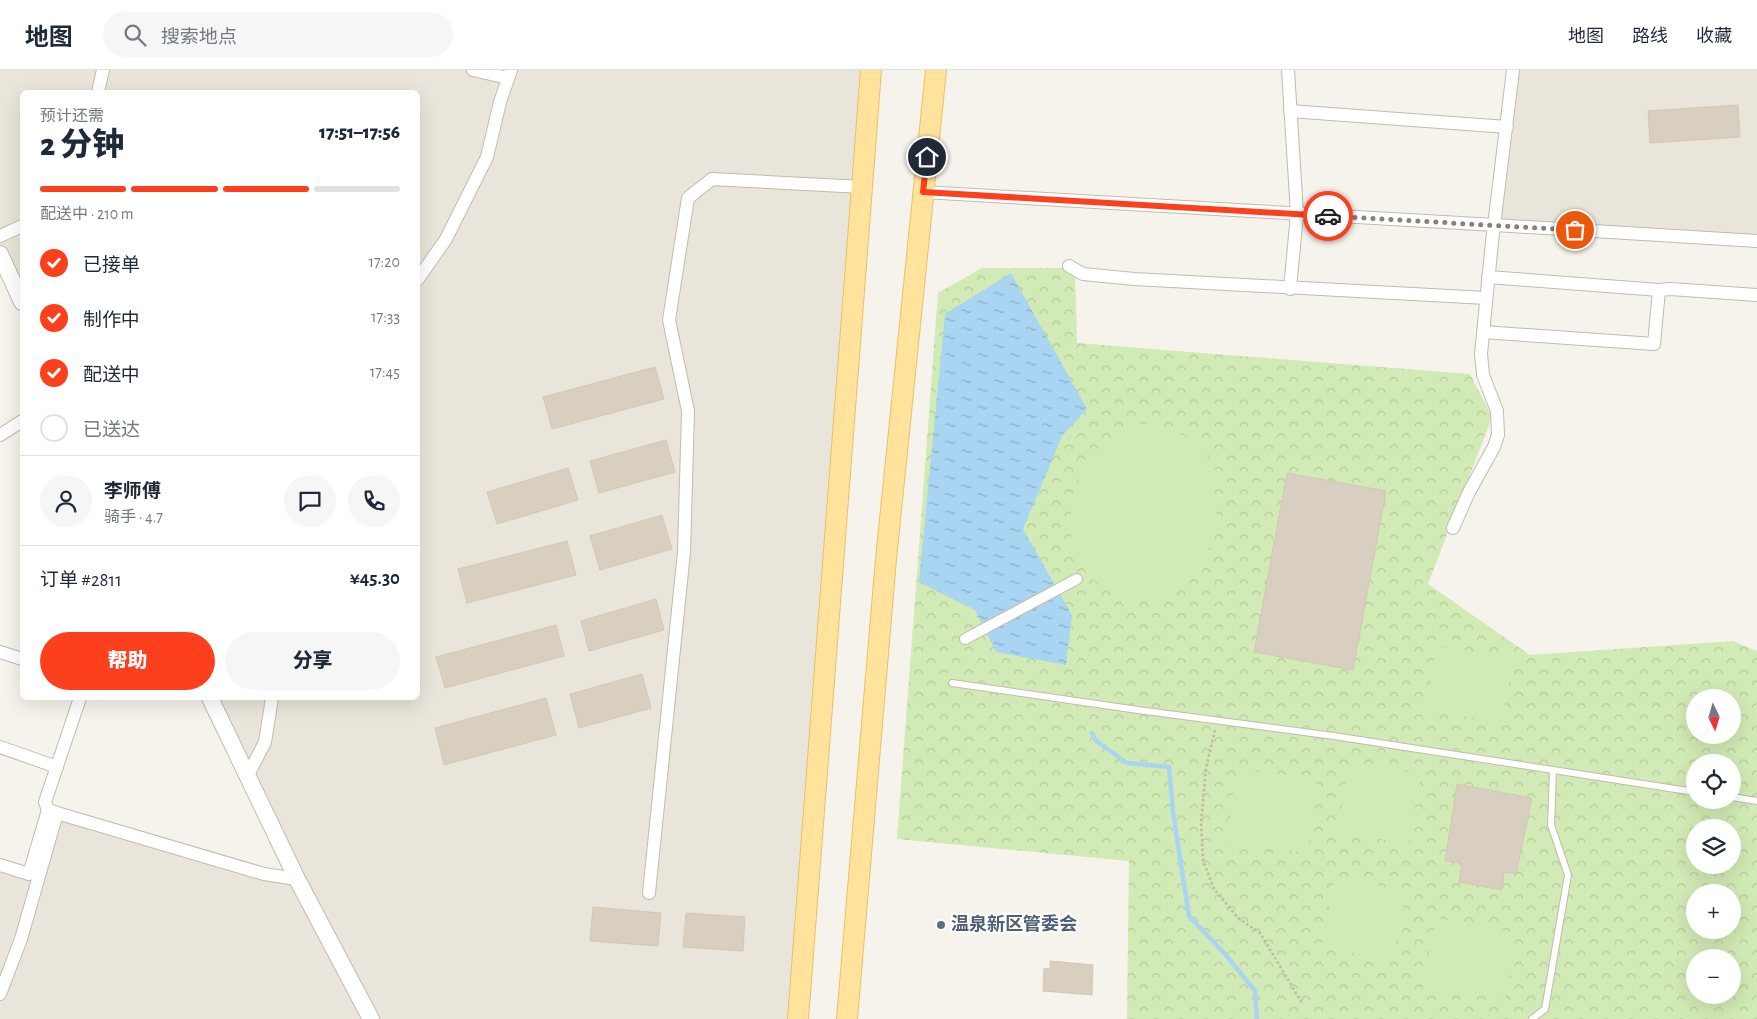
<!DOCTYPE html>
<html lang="zh">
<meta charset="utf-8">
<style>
:root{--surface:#fff;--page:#f6f6f7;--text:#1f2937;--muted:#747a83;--line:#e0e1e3;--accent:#fc3f1d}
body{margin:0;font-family:"Alegreya Sans","Noto Sans SC",sans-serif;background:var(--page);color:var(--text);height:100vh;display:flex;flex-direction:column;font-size:19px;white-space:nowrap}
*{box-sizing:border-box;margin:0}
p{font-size:16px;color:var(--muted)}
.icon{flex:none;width:28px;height:28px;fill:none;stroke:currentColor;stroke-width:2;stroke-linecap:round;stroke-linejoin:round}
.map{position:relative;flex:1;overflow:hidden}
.details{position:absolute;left:20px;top:20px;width:400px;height:610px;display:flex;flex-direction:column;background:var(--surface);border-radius:8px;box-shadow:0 5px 20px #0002}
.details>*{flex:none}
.needle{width:32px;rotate:175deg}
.buttons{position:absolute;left:1686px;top:619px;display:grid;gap:10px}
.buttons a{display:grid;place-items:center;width:55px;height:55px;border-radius:50%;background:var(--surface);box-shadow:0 5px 20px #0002;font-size:25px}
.pin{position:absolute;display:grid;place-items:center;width:42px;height:42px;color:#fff;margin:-21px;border:2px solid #fff;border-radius:50%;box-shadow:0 1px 5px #0007}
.courier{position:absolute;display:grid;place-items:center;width:50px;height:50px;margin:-25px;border:4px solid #fc3f1d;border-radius:50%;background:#fff;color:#222;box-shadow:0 1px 6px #0007}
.summary em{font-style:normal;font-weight:800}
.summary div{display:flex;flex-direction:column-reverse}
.summary{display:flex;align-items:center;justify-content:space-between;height:85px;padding:0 20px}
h1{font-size:32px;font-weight:800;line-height:38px}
.bar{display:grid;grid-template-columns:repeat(4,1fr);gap:8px 5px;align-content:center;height:60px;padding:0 20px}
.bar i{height:6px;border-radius:4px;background:var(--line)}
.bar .active{background:var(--accent)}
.bar p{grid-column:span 4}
.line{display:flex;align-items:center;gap:12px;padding:0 20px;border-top:1px solid var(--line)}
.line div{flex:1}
.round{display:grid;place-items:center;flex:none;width:52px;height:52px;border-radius:26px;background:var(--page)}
ol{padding:0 20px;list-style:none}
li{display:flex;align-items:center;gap:15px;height:55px}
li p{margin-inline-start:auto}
li .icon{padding:5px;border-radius:50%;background:var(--accent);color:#fff;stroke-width:4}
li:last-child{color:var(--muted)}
li i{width:28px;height:28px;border:2px solid var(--line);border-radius:50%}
.action{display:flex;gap:10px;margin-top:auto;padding:10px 20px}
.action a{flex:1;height:58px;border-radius:30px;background:var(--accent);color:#fff;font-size:20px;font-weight:800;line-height:58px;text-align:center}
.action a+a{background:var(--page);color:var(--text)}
header{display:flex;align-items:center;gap:30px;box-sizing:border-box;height:70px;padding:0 25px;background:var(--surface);border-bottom:1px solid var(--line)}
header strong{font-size:24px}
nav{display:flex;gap:28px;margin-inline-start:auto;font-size:18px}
.search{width:350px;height:45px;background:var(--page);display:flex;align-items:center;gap:12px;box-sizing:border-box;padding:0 18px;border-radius:28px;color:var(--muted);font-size:19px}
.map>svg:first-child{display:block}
.residential{fill:#eae5da}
.park{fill:url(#park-crowns);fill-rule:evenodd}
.pitch{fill:#d2eab5}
.water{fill:url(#water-ripples)}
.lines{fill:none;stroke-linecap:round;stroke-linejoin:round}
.stream{stroke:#a9d4f2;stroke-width:4.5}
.building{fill:#d8cfc1;stroke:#d3c7b4}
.service-casing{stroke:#c2bbae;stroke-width:8}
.pedestrian-casing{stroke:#c2bbae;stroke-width:12}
.minor-casing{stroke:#c2bbae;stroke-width:14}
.tertiary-casing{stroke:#c2bbae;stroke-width:18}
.primary-casing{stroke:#e6c16a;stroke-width:22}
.path{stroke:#c4b79f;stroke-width:2.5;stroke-dasharray:2.5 2.5;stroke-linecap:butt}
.service{stroke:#fff;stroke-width:6}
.pedestrian{stroke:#fff;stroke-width:10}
.minor{stroke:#fff;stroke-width:12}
.tertiary{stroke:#fff;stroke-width:16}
.primary{stroke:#ffe39c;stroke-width:20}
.done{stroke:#878178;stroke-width:5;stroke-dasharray:0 9}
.route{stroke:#fc3f1d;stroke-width:6}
.service-dot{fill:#5c6f8a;stroke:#fff;stroke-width:2}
.labels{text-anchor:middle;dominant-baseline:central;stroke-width:4;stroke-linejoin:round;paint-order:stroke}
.service-label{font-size:18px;font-weight:bold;fill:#4e5e75;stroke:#fff;text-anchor:start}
</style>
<header>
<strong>地图</strong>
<div class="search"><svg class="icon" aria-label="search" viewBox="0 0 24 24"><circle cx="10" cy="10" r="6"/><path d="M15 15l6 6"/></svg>搜索地点</div>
<nav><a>地图</a><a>路线</a><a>收藏</a></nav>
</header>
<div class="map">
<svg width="1757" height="949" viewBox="0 0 1757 949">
<defs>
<pattern id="park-crowns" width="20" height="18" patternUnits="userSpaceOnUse" patternTransform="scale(1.25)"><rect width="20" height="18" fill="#d2eab5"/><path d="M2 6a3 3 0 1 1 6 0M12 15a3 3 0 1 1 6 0" fill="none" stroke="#b6ca9c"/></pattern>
<pattern id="water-ripples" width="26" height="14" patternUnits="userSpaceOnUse" patternTransform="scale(1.25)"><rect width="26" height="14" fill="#a9d4f2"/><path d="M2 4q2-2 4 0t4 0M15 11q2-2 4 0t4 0" fill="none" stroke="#8caec5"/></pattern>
</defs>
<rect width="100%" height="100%" fill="#f6f3ec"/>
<g class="residential">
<polygon points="0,0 871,0 798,949 0,949 0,795 29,804 48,740 297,808 210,628 418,628 418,22 22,22 22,232 0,184"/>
<polygon points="1513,0 1757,0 1757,171 1495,155"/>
</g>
<path class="park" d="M 982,198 L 1075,198 L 1077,273 L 1470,304 L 1492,347 L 1428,514 L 1530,585 L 1733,571 L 1757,581 L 1757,949 L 1127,949 L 1129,791 L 897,769 L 938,223 ZM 1695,628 L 1732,628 L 1732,665 L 1695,665 ZM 1695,692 L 1732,692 L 1732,730 L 1695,730 ZM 1695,758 L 1732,758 L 1732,795 L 1695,795 ZM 1695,822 L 1732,822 L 1732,860 L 1695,860 ZM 1695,888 L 1732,888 L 1732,925 L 1695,925 Z"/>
<g class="pitch">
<path d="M 1150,353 C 1190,364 1206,375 1222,414 L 1214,416 C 1219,441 1217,464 1206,486 C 1185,529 1140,547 1100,515 C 1087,504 1076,488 1072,471 C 1068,452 1072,433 1077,415 C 1084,389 1103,367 1130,360 L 1129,355 Z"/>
<polygon points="1436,576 1513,588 1502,652 1426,640"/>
<polygon points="1349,692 1421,704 1409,774 1338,762"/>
<polygon points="1236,699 1317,709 1308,783 1227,774"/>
<polygon points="1335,807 1407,821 1392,891 1321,877"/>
<polygon points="1436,848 1517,863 1505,930 1424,916"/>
</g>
<polygon class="water" points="1011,203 1087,339 1062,366 1023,459 1072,545 1066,595 996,582 975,540 919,512 945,244"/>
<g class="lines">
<polyline class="stream" points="1092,663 1095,670 1127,693 1169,697 1173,742 1189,846 1225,884 1255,921 1257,949"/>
</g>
<g class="building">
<polygon points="1738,35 1740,67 1650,73 1648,41"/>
<polygon points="655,297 664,329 552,359 543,327"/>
<polygon points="666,370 675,402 599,423 590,391"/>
<polygon points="568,398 578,430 497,454 487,422"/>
<polygon points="1287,403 1386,421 1353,600 1254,582"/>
<polygon points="662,445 672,479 600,500 590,466"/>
<polygon points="567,471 576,505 467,533 458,499"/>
<polygon points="656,529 664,560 589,581 581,551"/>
<polygon points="556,555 564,586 445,618 436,587"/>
<polygon points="642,604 651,638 579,658 570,624"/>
<polygon points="546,628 556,665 444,695 435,658"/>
<polygon points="1457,714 1532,728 1516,804 1504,802 1502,820 1459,812 1462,793 1445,791"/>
<polygon points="593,837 661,843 658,876 590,871"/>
<polygon points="686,843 745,847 743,881 683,877"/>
<polygon points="1050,891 1093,895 1092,925 1043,921 1044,898 1050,899"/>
</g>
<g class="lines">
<g class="service-casing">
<g id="service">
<polyline points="952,613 1138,640 1334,666 1695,722"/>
<polyline points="1732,727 1757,731"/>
<polyline points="1532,949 1545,939 1568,805 1551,755 1553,700"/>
</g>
</g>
<g class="pedestrian-casing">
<polyline id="pedestrian" points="965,569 1077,509"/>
</g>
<g class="minor-casing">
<g id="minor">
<polyline points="473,0 508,8"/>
<polyline points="1288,0 1297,144 1290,219"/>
<polyline points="98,22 103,0"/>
<polyline points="1290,41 1507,57"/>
<polyline points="923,122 1495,155 1757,171"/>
<polyline points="0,166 22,156"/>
<polyline points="1069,196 1083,204 1134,209 1486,228"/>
<polyline points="1488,207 1659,220 1670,219 1757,225"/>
<polyline points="418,209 446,169 487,87 500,32 511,0"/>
<polyline points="1483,262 1654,274 1659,220"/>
<polyline points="0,365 22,351"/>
<polyline points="1453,458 1469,422 1494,377 1498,365 1497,341 1483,305 1481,284 1492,172 1513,0"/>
<polyline points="0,582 22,589"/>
<polyline points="0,677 57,697"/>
<polyline points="247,707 265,672 272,628"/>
<polyline points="48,740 45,732 80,628"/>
<polyline points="0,795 29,804 48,740 55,742"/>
<polyline points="649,823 684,482 688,341 669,250 688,128 712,109 862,117"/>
<polyline points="0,924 21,869 57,743 264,804 297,809"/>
</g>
</g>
<g class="tertiary-casing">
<g id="tertiary">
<polyline points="0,184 22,232"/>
<polyline points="210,628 297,809 371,949"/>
</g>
</g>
<g class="primary-casing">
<g id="primary">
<polyline points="798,949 871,0"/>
<polyline points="847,949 886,489 936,0"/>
</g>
</g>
<polyline class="path" points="1215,660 1206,698 1201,753 1203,790 1214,819 1238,848 1260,863 1302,933"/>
<use href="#service" class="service"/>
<use href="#pedestrian" class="pedestrian"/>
<use href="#minor" class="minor"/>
<use href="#tertiary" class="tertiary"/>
<use href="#primary" class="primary"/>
</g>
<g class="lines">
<polyline class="done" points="1328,146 1575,160"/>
<polyline class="route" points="927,87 923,122 1328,146"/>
</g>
<circle class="service-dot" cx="941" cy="855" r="5"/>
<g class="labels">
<g class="service-label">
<text x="951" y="855">温泉新区管委会</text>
</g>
</g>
</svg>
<div class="buttons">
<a><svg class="needle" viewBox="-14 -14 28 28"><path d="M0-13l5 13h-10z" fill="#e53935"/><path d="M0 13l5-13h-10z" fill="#747a83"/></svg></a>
<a><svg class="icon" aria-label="locate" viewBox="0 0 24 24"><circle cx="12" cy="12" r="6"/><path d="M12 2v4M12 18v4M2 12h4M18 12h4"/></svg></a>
<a><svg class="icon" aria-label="layers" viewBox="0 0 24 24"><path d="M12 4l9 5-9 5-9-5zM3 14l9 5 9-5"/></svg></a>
<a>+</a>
<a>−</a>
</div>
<div class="pin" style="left:1575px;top:160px;background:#ea580c"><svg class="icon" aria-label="bag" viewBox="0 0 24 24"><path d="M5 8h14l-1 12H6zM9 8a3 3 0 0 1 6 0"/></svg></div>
<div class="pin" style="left:927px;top:87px;background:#1f2937"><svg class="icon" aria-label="home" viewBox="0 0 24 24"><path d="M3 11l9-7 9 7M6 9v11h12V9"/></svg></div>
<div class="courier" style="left:1328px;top:146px"><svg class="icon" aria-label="car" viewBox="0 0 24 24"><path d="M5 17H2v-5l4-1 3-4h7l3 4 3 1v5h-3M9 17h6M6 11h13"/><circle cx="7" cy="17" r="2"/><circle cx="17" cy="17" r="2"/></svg></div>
<section class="details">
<div class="summary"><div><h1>2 分钟</h1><p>预计还需</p></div><em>17:51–17:56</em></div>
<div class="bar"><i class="active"></i><i class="active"></i><i class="active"></i><i></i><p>配送中 · 210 m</p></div>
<ol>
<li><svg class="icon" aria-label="check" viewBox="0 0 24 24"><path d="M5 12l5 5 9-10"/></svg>已接单<p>17:20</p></li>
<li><svg class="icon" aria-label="check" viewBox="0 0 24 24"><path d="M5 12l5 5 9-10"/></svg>制作中<p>17:33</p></li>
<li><svg class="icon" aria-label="check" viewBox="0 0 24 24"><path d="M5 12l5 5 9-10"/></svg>配送中<p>17:45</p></li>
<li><i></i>已送达</li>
</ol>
<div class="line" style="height:90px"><a class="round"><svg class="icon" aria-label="person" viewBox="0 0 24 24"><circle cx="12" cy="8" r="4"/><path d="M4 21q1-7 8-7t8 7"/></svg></a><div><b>李师傅</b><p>骑手 · 4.7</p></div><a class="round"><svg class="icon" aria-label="chat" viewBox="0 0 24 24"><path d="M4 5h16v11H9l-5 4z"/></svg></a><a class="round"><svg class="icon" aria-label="phone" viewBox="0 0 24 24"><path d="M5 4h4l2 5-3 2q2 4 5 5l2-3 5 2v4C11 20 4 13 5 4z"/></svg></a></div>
<div class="line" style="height:65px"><div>订单 #2811</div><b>¥45.30</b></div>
<div class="action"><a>帮助</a><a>分享</a></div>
</section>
</div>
